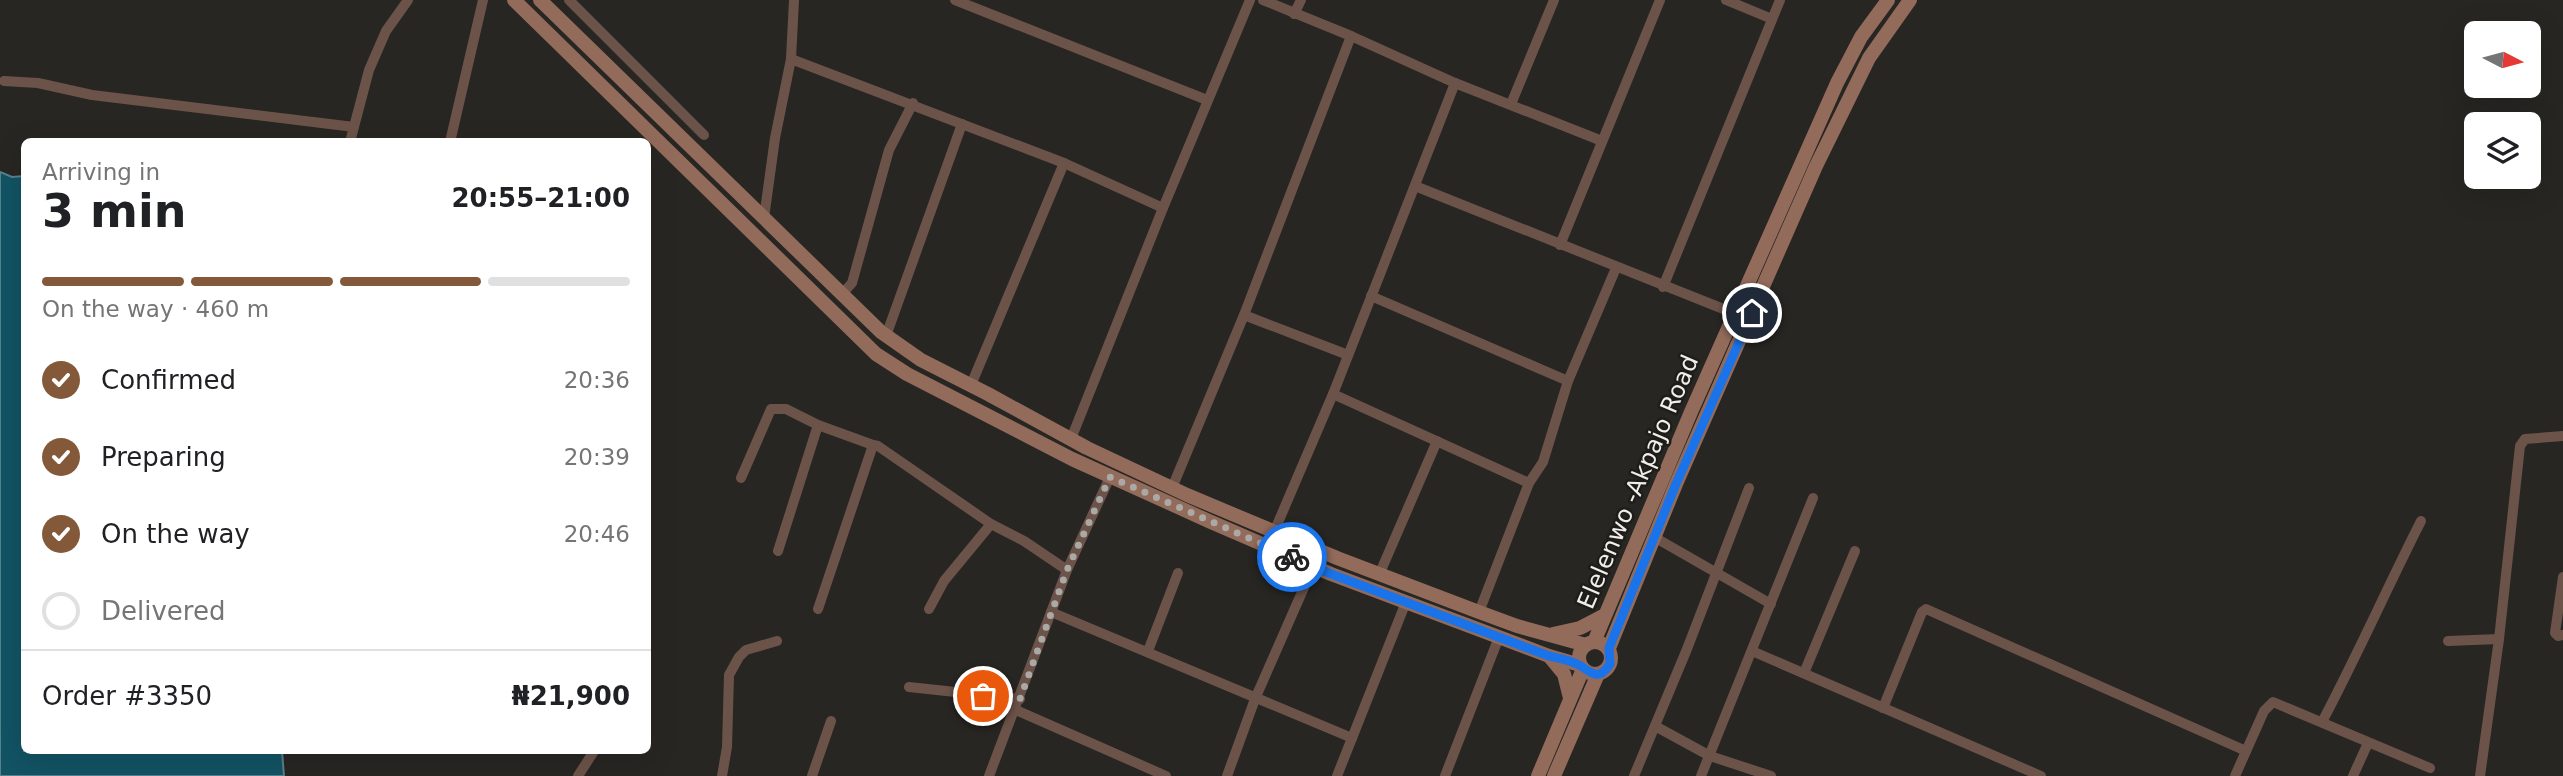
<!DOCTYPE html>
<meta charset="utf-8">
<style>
:root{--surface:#fff;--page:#f2f2f2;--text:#202124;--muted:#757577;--line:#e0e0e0;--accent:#83593a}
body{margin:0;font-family:"DejaVu Sans",sans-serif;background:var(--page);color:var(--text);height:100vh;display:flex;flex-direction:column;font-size:26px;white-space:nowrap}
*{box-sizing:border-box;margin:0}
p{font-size:23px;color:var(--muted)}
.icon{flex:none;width:38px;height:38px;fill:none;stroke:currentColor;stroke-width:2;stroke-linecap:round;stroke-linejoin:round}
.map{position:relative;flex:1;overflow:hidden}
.sheet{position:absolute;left:21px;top:138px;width:630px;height:616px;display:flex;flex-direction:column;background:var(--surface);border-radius:10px;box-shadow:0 7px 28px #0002}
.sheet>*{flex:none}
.needle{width:46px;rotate:96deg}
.buttons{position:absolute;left:2464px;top:21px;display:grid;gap:14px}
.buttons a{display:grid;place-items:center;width:77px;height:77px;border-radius:10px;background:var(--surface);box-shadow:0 7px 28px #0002;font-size:35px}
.pin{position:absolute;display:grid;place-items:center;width:60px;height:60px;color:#fff;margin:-30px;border:4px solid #fff;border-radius:50%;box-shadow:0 2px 7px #0007}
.courier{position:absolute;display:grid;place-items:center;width:70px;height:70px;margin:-35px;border:5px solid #1a73e8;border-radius:50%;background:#fff;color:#222;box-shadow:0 2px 9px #0007}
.overview em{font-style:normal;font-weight:600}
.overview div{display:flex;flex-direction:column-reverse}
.overview{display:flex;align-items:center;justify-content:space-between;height:119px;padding:0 21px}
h1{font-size:46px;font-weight:600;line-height:52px}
.bar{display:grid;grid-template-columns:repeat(4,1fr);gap:10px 7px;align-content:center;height:84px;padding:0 21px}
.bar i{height:9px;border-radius:5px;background:var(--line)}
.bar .active{background:var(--accent)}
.bar p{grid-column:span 4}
.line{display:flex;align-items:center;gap:18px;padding:0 21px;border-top:2px solid var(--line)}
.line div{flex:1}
ol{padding:0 21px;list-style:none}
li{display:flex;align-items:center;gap:21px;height:77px}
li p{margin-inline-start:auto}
li .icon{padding:7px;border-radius:50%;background:var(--accent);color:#fff;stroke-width:4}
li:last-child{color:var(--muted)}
li i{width:38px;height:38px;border:4px solid var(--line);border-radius:50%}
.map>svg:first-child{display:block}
.water{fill:#125364;stroke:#55828d;stroke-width:2}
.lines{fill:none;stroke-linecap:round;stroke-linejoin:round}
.minor{stroke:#6c5349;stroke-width:10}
.secondary{stroke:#936b5b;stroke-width:14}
.done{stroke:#aaa9a5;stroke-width:7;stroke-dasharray:0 12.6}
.route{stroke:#1a73e8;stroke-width:9}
.labels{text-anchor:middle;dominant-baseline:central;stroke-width:5;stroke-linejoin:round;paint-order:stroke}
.street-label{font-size:24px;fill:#f0efec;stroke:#1f1d19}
</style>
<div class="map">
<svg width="2563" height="776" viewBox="0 0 2563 776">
<rect width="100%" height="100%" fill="#282622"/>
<polygon class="water" points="0,172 12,177 24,176 24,751 282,751 284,776 0,776"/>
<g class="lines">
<g class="minor">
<polyline points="569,0 704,135"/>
<polyline points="955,0 1207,100"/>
<polyline points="1263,0 1351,36 1455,83 1602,141"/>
<polyline points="1726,0 1772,19"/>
<polyline points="1294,14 1301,0"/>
<polyline points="791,59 1064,163 1163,208"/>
<polyline points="4,81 38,83 92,95 354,127"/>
<polyline points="1511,104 1554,0"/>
<polyline points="350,142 369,70 386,31 408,0"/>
<polyline points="450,142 483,0"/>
<polyline points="1415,186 1736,314"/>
<polyline points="764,218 775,138 791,59 794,0"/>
<polyline points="1560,245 1660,0"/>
<polyline points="1663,287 1780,0"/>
<polyline points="842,294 852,283 889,150 913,103"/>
<polyline points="1371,296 1568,381"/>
<polyline points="1244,315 1348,355"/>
<polyline points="886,336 962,124"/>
<polyline points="971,385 1064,163"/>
<polyline points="1333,394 1529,483"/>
<polyline points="1071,439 1163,208 1250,0"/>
<polyline points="741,478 771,409 786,409 818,425 873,445"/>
<polyline points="1172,488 1244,315 1351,36"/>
<polyline points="1274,532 1333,394 1455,83"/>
<polyline points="1654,537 1771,604"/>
<polyline points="778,551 818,425"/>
<polyline points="1379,575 1437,441"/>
<polyline points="2563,577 2555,633 2558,636 2563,635"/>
<polyline points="818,609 873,445 878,446 991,524 1024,541 1067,570"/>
<polyline points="929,609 944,581 991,524"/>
<polyline points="1051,612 1352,738"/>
<polyline points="1479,612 1529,483 1543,462 1568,381 1616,268"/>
<polyline points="2448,641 2499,639"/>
<polyline points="1148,651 1178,573"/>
<polyline points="1752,651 2041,776"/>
<polyline points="1804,673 1855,551"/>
<polyline points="909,687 1020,699"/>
<polyline points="1883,708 1922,612 1926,609 2246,751"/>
<polyline points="1016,710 1166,776"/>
<path d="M 2322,722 C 2357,656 2387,588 2421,521"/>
<polyline points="1655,726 1710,756 1771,776"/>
<polyline points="578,776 594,751"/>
<polyline points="722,776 727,747 729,675 739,657 746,650 777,641"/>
<polyline points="812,776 831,721"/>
<polyline points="989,776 1067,570 1110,477"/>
<polyline points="1227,776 1255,699 1313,567"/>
<polyline points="1337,776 1406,602"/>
<polyline points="1445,776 1499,637"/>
<polyline points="1634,776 1687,649 1749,488"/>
<polyline points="1701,776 1813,498"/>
<polyline points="2235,776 2264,711 2273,702 2430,768"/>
<polyline points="2353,776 2368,743"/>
<polyline points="2480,776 2499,639 2520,446 2525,439 2563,436"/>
</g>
<g class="secondary">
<polyline points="514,0 876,354 907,374 1072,459 1211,522 1331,574 1549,656 1580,665"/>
<polyline points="540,0 881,332 921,360 988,394 1087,448 1187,495 1337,558 1479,612 1517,626 1586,645"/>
<polyline points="1553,634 1580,628 1605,615"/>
<polyline points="1594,642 1691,412 1837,83 1861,37 1888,0"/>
<circle cx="1595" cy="658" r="16"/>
<polyline points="1609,648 1676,484 1816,166 1869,58 1910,0"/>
<polyline points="1550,657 1564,674 1570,698"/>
<polyline points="1538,776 1583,669"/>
<polyline points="1554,776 1598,674"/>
</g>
</g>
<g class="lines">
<polyline class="done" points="983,696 1020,699 1067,570 1110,477 1292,557"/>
<path class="route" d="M 1292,557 L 1331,574 L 1549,656 C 1558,658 1569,660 1577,664 C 1590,670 1597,684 1610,664 L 1609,648 L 1676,484 L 1752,313"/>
</g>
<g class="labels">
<g class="street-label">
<text transform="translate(1638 482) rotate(-67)">Elelenwo -Akpajo Road</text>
</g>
</g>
</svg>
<div class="buttons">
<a><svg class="needle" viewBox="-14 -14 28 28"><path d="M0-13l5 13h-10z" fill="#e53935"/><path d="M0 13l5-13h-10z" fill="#757577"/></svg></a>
<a><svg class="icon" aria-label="layers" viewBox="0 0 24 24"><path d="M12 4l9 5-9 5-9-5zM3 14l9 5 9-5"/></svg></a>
</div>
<div class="pin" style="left:983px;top:696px;background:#ea580c"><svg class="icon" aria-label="bag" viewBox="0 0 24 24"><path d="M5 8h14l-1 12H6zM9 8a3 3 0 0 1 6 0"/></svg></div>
<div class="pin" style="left:1752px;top:313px;background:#1f2937"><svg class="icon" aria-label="home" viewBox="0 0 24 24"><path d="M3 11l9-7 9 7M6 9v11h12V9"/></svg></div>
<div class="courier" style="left:1292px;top:557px"><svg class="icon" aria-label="bike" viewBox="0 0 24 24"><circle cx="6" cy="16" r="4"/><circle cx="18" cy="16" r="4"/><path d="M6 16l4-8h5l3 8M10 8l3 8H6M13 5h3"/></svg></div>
<section class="sheet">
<div class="overview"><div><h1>3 min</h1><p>Arriving in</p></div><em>20:55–21:00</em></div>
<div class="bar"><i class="active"></i><i class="active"></i><i class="active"></i><i></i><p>On the way · 460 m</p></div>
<ol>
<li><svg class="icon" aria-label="check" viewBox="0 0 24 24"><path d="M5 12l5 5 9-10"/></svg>Confirmed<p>20:36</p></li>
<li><svg class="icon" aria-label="check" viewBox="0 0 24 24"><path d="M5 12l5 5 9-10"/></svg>Preparing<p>20:39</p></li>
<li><svg class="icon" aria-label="check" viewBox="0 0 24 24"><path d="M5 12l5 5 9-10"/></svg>On the way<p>20:46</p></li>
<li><i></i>Delivered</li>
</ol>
<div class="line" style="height:91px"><div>Order #3350</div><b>₦21,900</b></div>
</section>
</div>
